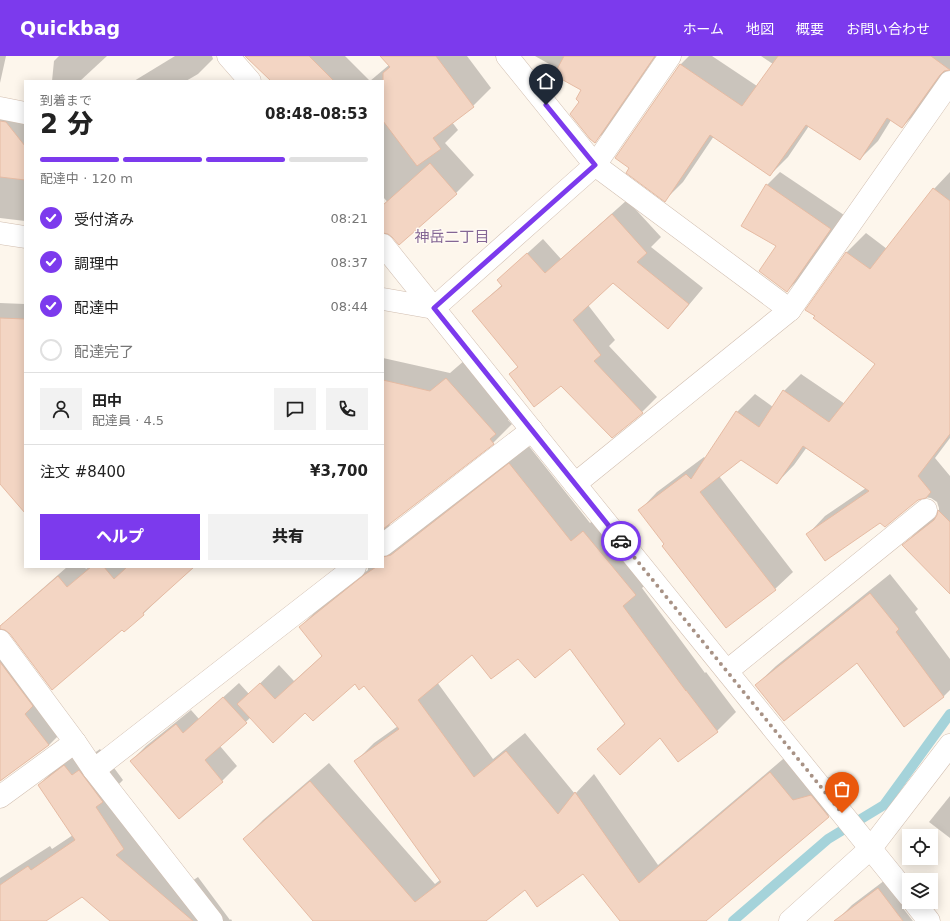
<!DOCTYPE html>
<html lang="ja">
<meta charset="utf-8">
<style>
:root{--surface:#fff;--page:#f2f2f2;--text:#222;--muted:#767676;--line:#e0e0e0;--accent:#7c3aed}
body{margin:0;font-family:"DejaVu Sans","Noto Sans JP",sans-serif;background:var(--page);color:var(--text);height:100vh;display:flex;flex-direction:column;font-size:15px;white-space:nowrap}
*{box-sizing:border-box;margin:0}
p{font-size:13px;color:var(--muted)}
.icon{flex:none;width:22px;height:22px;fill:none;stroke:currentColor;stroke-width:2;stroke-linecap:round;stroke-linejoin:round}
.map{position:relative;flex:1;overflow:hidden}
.sheet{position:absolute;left:24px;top:24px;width:360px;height:488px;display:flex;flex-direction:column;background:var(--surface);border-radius:0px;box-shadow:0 2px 10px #0003}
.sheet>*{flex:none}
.controls{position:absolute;left:902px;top:773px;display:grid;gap:8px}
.controls a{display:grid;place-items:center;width:36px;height:36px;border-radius:0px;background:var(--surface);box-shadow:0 2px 10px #0003;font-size:20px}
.pin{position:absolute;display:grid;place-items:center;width:34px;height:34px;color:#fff;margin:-41px -17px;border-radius:50% 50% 50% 0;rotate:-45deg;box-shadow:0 0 4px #0007}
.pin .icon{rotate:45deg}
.courier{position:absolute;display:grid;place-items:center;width:40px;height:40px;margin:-20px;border:3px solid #7c3aed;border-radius:50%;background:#fff;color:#222;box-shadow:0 1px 5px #0007}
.summary em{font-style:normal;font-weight:800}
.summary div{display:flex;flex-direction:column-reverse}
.summary{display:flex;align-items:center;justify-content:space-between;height:68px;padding:0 16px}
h1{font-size:26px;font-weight:800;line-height:30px}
.bar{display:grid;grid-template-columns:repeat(4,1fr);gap:6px 4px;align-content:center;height:48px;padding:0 16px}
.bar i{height:5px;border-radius:3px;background:var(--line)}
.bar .selected{background:var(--accent)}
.bar p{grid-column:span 4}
.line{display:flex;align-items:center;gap:10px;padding:0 16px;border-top:1px solid var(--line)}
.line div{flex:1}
.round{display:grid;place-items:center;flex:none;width:42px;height:42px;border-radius:0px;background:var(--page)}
ol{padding:0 16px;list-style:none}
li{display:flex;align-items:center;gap:12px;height:44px}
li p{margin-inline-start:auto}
li .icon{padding:4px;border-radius:50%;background:var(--accent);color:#fff;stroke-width:4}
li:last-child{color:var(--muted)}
li i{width:22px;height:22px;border:2px solid var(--line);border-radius:50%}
.primary-button{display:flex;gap:8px;margin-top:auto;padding:8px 16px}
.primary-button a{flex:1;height:46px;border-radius:0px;background:var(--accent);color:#fff;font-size:16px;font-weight:800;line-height:46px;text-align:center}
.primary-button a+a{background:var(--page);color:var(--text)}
header{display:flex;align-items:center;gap:24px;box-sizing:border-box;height:56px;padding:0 20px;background:var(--accent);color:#fff}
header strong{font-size:19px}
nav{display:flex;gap:22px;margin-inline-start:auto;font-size:14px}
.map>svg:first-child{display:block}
.shadow{fill:#0003}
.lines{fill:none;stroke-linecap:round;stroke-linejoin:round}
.stream{stroke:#a5d3da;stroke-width:10}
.building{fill:#f3d5c3;stroke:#e6bba3}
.minor-casing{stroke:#d1beb0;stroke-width:23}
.minor{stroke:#fff;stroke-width:22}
.done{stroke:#a89285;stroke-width:4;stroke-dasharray:0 7.2}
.route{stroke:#7c3aed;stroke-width:5}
.labels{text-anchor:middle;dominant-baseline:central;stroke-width:3;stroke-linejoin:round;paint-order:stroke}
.neighbourhood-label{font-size:15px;fill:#846695;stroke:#fffaf3}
</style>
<header>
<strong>Quickbag</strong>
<nav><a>ホーム</a><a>地図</a><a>概要</a><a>お問い合わせ</a></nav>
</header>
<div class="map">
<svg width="950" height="865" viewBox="0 0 950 865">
<rect width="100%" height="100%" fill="#fdf6ec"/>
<g class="shadow">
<polygon points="0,0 15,0 6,0 0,27"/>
<polygon points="59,0 107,0 80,25 52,25 54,5"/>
<polygon points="175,0 212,0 213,3 198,18 186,25 134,25"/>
<polygon points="247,0 345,0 370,25 389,9 381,0 467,0 491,32 473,50 452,66 458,74 445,87 474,119 456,137 414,175 383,141 383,25 272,25"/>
<polygon points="535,0 656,0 604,77 595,85 580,45 582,33 558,13"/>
<polygon points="689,0 712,0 757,30 773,8 761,0 950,0 950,13 948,13 920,53 902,71 891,64 878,85 860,103 809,70 788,101 770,119 714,80 683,126 665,144 680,9"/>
<polygon points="0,55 25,57 25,165 0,162"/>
<polygon points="780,116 844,159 800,222 787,235 777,190 767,129"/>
<polygon points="950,116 950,382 935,402 950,420 950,535 903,489 921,472 939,458 939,452 937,446 931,442 924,441 918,443 880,466 808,478 825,460 866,432 807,391 794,409 777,427 741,403 719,420 793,516 775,533 665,488 640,454 657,436 704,401 706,403 737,356 755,338 773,351 784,335 801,318 845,348 878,309 807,254 847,196 866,177 887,193 934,133"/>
<polygon points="627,144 661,181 651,191 703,232 683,256 668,271 613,226 588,249 615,284 609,290 657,341 642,356 562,328 511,318 518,310 473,255 502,229 498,224 543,183 561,203"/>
<polygon points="0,247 25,248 25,455 0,427"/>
<polygon points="383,302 450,317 465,304 514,359 508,364 512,368 493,387 390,467 389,472 528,389 590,467 602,457 654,520 642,532 705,617 706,616 736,656 717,675 660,681 599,693 625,667 570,591 518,601 472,598 437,626 493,703 525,677 575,738 594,718 658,809 789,698 812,726 830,721 847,742 828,760 685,865 621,865 583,817 525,833 485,865 313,865 314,864 244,783 263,764 329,707 435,828 440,824 356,705 374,687 398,670 364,629 355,626 305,655 251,661 220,690 237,710 222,725 179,762 131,705 146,690 191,654 199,663 239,627 249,638 279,609 294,625 323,599 300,571 319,552 368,514 368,511 383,511"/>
<polygon points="67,511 85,511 86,513 88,511 192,511 143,558 122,573 11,577 3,572 64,674 49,689 0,725 0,570 3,567 3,569 17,555"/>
<polygon points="890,518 918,553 915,556 950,603 950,634 944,640 904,670 857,606 756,629 776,610"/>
<polygon points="86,689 93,698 100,693 123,724 117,730 192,825 198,821 230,864 231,863 232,865 112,865 82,840 44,865 0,865 0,822 50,790 52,793 73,779 39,729 60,708"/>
<polygon points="950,740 950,782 929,766"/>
<polygon points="893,818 909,844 902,851 913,865 838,865 837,864 852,849"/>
</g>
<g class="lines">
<polyline class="stream" points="733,865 828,783 884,749 950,658"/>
</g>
<g class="building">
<polygon points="245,0 309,0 334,25 271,25"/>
<polygon points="380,0 436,0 474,51 433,82 441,93 417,110 383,65 383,17 390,11"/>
<polygon points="564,0 655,0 595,87 590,83 570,58 579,46 576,43 581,34 554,19"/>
<polygon points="778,0 931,0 950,14 944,15 940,19 902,72 887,62 860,104 806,69 770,120 710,79 665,146 626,117 629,112 615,102 680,8 742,50"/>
<polygon points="0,65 6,66 25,90 25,124 0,121"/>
<polygon points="430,107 457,138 399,189 392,181 388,178 383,177 383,149"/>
<polygon points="766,128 831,173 787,236 759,215 776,190 741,170"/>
<polygon points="933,132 950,145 950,378 918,420 931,436 926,442 918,444 885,471 880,467 825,505 806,478 869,435 803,390 777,428 741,404 700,436 776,534 726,572 662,490 664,488 638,454 686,418 691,423 736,355 759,371 783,334 829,366 875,308 813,262 815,260 805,254 846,196 870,213"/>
<polygon points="612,158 647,197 637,206 689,248 668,273 613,227 573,264 601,299 594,305 643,357 612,382 561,330 534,351 509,318 518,311 472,255 502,230 497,224 527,197 545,217"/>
<polygon points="0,262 25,263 25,457 0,428"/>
<polygon points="446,322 496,378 490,383 494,388 383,473 383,324 430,335"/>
<polygon points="509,407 571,485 583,475 636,539 623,550 686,635 686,634 718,676 678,706 660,682 620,719 597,693 625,668 570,593 535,622 518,603 491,623 472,599 418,644 474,721 506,695 558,758 575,736 639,827 770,716 793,744 811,739 829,761 706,865 620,865 583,818 537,851 525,834 486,865 313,865 243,783 310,725 415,846 441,826 354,705 399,673 364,630 359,634 355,628 313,665 305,657 273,687 237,648 260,627 275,643 322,600 299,571 364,519 376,511 383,511 383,501 391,499"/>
<polygon points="938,454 950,466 950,538 902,489 934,464 937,459"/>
<polygon points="91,511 104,511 114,523 127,511 194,511 143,557 144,559 124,576 122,574 52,634 10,578 5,574 0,573 0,570 58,520 67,531"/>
<polygon points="870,537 899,573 896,576 944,641 904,671 857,607 784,665 755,629"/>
<polygon points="0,606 33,650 25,658 49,689 0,725"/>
<polygon points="223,641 247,667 205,704 223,726 179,763 130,705 176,668 183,677"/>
<polygon points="64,709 72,719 79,714 103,746 96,751 124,793 116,799 193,865 110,865 82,841 46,865 0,865 0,829 28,810 31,814 75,784 38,729"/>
<polygon points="878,832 903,865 834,865"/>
</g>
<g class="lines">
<g class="minor-casing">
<g id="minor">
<polyline points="228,0 250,25"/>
<polyline points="507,0 595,109 790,254"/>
<polyline points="0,52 25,57"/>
<polyline points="0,177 25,181"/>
<polyline points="383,189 575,428 909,840"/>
<polyline points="383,243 434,252 595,109 670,0"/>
<polyline points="575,428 790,254 950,26"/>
<polyline points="383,489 532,374"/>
<polyline points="0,585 75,686 94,714 212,865"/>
<polyline points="727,615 926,454"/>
<polyline points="94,714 355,511"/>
<polyline points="0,741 75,686"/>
<polyline points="914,846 929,865"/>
<polyline points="790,865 871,792 950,689"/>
</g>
</g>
<use href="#minor" class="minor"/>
</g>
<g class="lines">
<polyline class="done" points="621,485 842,757"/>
<polyline class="route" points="546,49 595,109 434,252 621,485"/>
</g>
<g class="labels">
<g class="neighbourhood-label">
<text x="452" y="181">神岳二丁目</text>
</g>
</g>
</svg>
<div class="controls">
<a><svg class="icon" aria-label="locate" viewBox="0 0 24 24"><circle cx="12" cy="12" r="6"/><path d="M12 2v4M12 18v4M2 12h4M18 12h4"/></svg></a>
<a><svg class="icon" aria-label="layers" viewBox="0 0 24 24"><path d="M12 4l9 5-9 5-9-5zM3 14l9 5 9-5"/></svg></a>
</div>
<div class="pin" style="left:842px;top:757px;background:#ea580c"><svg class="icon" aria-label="bag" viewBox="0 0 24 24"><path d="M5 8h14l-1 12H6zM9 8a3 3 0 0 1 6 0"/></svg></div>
<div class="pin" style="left:546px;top:49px;background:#1f2937"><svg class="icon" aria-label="home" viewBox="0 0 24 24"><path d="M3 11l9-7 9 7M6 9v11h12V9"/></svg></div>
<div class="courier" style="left:621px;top:485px"><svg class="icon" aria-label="car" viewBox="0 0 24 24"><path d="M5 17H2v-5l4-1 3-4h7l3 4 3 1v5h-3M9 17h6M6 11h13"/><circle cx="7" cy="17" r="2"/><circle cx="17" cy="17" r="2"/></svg></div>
<section class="sheet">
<div class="summary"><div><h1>2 分</h1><p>到着まで</p></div><em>08:48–08:53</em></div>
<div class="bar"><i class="selected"></i><i class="selected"></i><i class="selected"></i><i></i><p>配達中 · 120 m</p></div>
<ol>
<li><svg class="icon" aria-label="check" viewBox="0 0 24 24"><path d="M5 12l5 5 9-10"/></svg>受付済み<p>08:21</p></li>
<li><svg class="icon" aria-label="check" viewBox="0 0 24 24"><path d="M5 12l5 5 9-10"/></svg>調理中<p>08:37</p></li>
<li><svg class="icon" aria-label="check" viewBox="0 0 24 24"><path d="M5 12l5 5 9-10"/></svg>配達中<p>08:44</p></li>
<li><i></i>配達完了</li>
</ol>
<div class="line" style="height:72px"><a class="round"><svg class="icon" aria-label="person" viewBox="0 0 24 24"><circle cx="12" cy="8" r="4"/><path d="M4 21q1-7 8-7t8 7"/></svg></a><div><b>田中</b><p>配達員 · 4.5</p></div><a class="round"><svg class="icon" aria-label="chat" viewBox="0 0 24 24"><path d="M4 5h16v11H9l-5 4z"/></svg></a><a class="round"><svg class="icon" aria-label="phone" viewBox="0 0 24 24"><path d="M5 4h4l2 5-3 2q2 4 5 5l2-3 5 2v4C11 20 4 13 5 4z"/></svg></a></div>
<div class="line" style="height:52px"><div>注文 #8400</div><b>¥3,700</b></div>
<div class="primary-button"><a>ヘルプ</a><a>共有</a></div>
</section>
</div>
